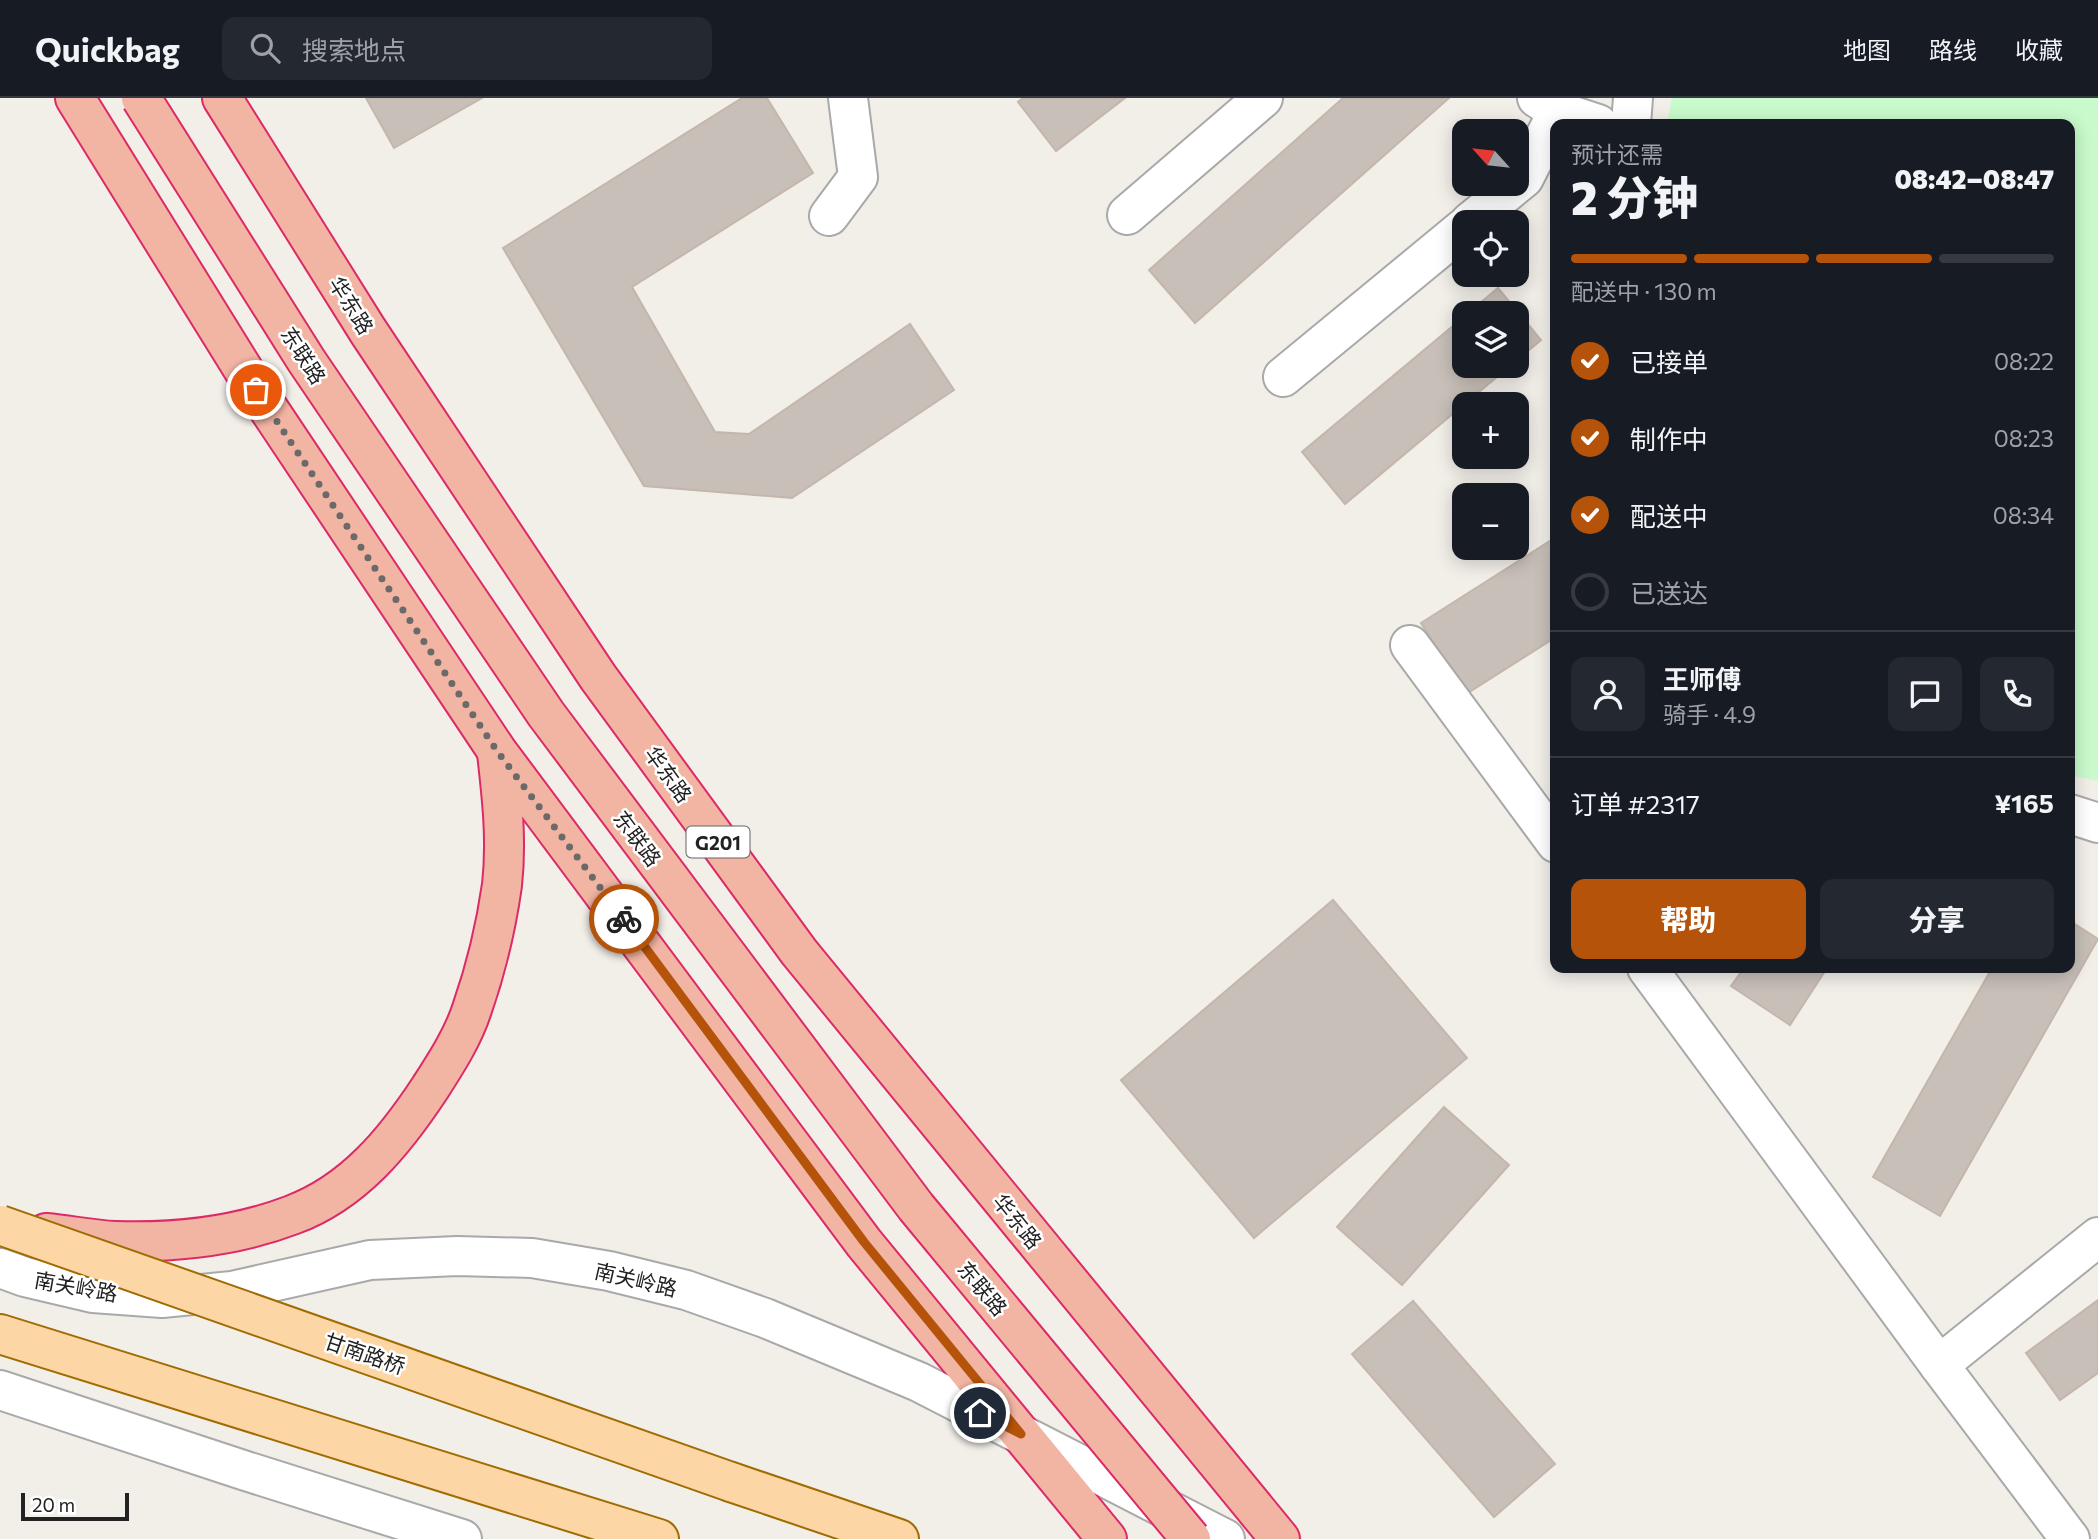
<!DOCTYPE html>
<html lang="zh">
<meta charset="utf-8">
<style>
:root{--surface:#171b24;--page:#242831;--text:#f1f3f6;--muted:#9ea1a6;--line:#363941;--accent:#b45309}
body{margin:0;font-family:Commissioner,"Noto Sans SC",sans-serif;background:var(--page);color:var(--text);height:100vh;display:flex;flex-direction:column;font-size:26px;white-space:nowrap}
*{box-sizing:border-box;margin:0}
p{font-size:23px;color:var(--muted)}
.icon{flex:none;width:38px;height:38px;fill:none;stroke:currentColor;stroke-width:2;stroke-linecap:round;stroke-linejoin:round}
.map{position:relative;flex:1;overflow:hidden}
.details{position:absolute;left:1550px;top:21px;width:525px;height:854px;display:flex;flex-direction:column;background:var(--surface);border-radius:14px;box-shadow:0 4px 18px #0003}
.details>*{flex:none}
.needle{width:46px;rotate:297deg}
.buttons{position:absolute;left:1452px;top:21px;display:grid;gap:14px}
.buttons a{display:grid;place-items:center;width:77px;height:77px;border-radius:14px;background:var(--surface);box-shadow:0 4px 18px #0003;font-size:35px}
.scale{position:absolute;left:21px;bottom:18px;width:108px;box-sizing:border-box;padding-left:7px;border:4px solid #222;border-top:0;font-size:19px;line-height:24px;white-space:nowrap;color:#222;-webkit-text-stroke:5px #fff;paint-order:stroke}
.pin{position:absolute;display:grid;place-items:center;width:60px;height:60px;color:#fff;margin:-30px;border:4px solid #fff;border-radius:50%;box-shadow:0 2px 7px #0007}
.courier{position:absolute;display:grid;place-items:center;width:70px;height:70px;margin:-35px;border:5px solid #b45309;border-radius:50%;background:#fff;color:#222;box-shadow:0 2px 9px #0007}
.head em{font-style:normal;font-weight:800}
.head div{display:flex;flex-direction:column-reverse}
.head{display:flex;align-items:center;justify-content:space-between;height:119px;padding:0 21px}
h1{font-size:46px;font-weight:800;line-height:52px}
.bar{display:grid;grid-template-columns:repeat(4,1fr);gap:10px 7px;align-content:center;height:84px;padding:0 21px}
.bar i{height:9px;border-radius:5px;background:var(--line)}
.bar .current{background:var(--accent)}
.bar p{grid-column:span 4}
.line{display:flex;align-items:center;gap:18px;padding:0 21px;border-top:2px solid var(--line)}
.line div{flex:1}
.round{display:grid;place-items:center;flex:none;width:74px;height:74px;border-radius:14px;background:var(--page)}
ol{padding:0 21px;list-style:none}
li{display:flex;align-items:center;gap:21px;height:77px}
li p{margin-inline-start:auto}
li .icon{padding:7px;border-radius:50%;background:var(--accent);color:#fff;stroke-width:4}
li:last-child{color:var(--muted)}
li i{width:38px;height:38px;border:4px solid var(--line);border-radius:50%}
.button{display:flex;gap:14px;margin-top:auto;padding:14px 21px}
.button a{flex:1;height:80px;border-radius:14px;background:var(--accent);color:#fff;font-size:28px;font-weight:800;line-height:80px;text-align:center}
.button a+a{background:var(--page);color:var(--text)}
header{display:flex;align-items:center;gap:42px;box-sizing:border-box;height:98px;padding:0 35px;background:var(--surface);border-bottom:2px solid var(--line)}
header strong{font-size:33px}
nav{display:flex;gap:38px;margin-inline-start:auto;font-size:24px}
.search{width:490px;height:63px;background:var(--page);display:flex;align-items:center;gap:18px;box-sizing:border-box;padding:0 24px;border-radius:14px;color:var(--muted);font-size:26px}
.map>svg:first-child{display:block}
.park{fill:#c8facc}
.building{fill:#c7bfb8;stroke:#c4b6ab;stroke-width:2}
.lines{fill:none;stroke-linecap:round;stroke-linejoin:round}
.minor-casing{stroke:#a9a9a9;stroke-width:42}
.tertiary-casing{stroke:#a9a9a9;stroke-width:42}
.primary-casing{stroke:#a06b00;stroke-width:42}
.trunk-casing{stroke:#dc2a67;stroke-width:42}
.minor{stroke:#fff;stroke-width:38}
.tertiary{stroke:#fff;stroke-width:38}
.primary{stroke:#fcd6a4;stroke-width:38}
.trunk{stroke:#f2b4a3;stroke-width:38}
.primary-bridge-casing{stroke:#a06b00;stroke-width:42;stroke-linecap:butt}
.trunk-bridge-casing{stroke:#dc2a67;stroke-width:42;stroke-linecap:butt}
.primary-bridge{stroke:#fcd6a4;stroke-width:38}
.trunk-bridge{stroke:#f2b4a3;stroke-width:38}
.done{stroke:#6b6a68;stroke-width:7;stroke-dasharray:0 12.6}
.route{stroke:#b45309;stroke-width:9}
.labels{text-anchor:middle;dominant-baseline:central;stroke-width:5;stroke-linejoin:round;paint-order:stroke}
.shield{fill:#fff;stroke:#646464;stroke-width:2}
.shield-label{font-size:19px;font-weight:bold;fill:#222}
.street-label{font-size:21px;fill:#222;stroke:#fff}
</style>
<header>
<strong>Quickbag</strong>
<div class="search"><svg class="icon" aria-label="search" viewBox="0 0 24 24"><circle cx="10" cy="10" r="6"/><path d="M15 15l6 6"/></svg>搜索地点</div>
<nav><a>地图</a><a>路线</a><a>收藏</a></nav>
</header>
<div class="map">
<svg width="2098" height="1441" viewBox="0 0 2098 1441">
<rect width="100%" height="100%" fill="#f2efe9"/>
<polygon class="park" points="1672,0 2098,0 2098,683 2070,677 2070,26 1667,26"/>
<g class="building">
<polygon points="366,0 482,0 394,50"/>
<polygon points="742,0 767,0 813,75 632,189 715,334 749,336 910,226 954,292 792,400 644,388 503,150"/>
<polygon points="1023,0 1125,0 1056,53 1018,4"/>
<polygon points="1343,0 1449,0 1195,225 1149,172"/>
<polygon points="1498,190 1541,242 1517,262 1517,215 1468,215"/>
<polygon points="1465,218 1465,268 1510,268 1345,406 1302,354"/>
<polygon points="1556,439 1556,539 1466,596 1421,525"/>
<polygon points="1333,802 1467,960 1254,1140 1121,982"/>
<polygon points="2070,823 2098,841 1940,1118 1873,1079 1992,870 2070,870"/>
<polygon points="1744,870 1827,870 1790,927 1731,888"/>
<polygon points="1444,1009 1509,1067 1402,1187 1337,1129"/>
<polygon points="2098,1202 2098,1275 2060,1302 2026,1255"/>
<polygon points="1413,1203 1555,1366 1494,1419 1352,1256"/>
</g>
<g class="lines">
<g class="minor-casing">
<g id="minor">
<polyline points="1537,0 1558,13 1598,26"/>
<polyline points="1631,26 1633,0"/>
<polyline points="1127,117 1263,0"/>
<polyline points="829,118 858,79 848,0"/>
<polyline points="1470,124 1524,80 1558,13"/>
<polyline points="1283,279 1465,129"/>
<polyline points="1410,547 1556,745"/>
<polyline points="2070,716 2098,725"/>
<polyline points="1647,870 1939,1267 2070,1441"/>
<polyline points="1939,1267 2098,1139"/>
</g>
</g>
<g class="tertiary-casing">
<g id="tertiary">
<polyline points="0,1170 25,1179 93,1195 162,1200 232,1193 370,1162 457,1158 532,1160 609,1173 686,1192 765,1220 919,1284 1225,1441"/>
<polyline points="0,1292 246,1373 462,1441"/>
</g>
</g>
<g class="primary-casing">
<g id="primary">
<polyline points="0,1236 659,1441"/>
<polyline points="731,1384 899,1441"/>
</g>
</g>
<g class="trunk-casing">
<g id="trunk">
<polyline points="75,0 256,292 497,653 864,1145 1107,1441"/>
<polyline points="222,0 368,233 598,579 799,854 1280,1441"/>
<path d="M 46,1135 C 69,1137 92,1142 115,1143 C 174,1145 237,1138 292,1117 C 354,1094 395,1043 430,990 C 446,965 463,939 472,911 C 486,871 496,829 502,787 C 507,742 502,699 497,655"/>
</g>
</g>
<use href="#minor" class="minor"/>
<use href="#tertiary" class="tertiary"/>
<use href="#primary" class="primary"/>
<use href="#trunk" class="trunk"/>
<g class="primary-bridge-casing">
<polyline id="primary-bridge" points="0,1127 731,1384"/>
</g>
<g class="trunk-bridge-casing">
<polyline id="trunk-bridge" points="141,0 306,262 546,616 916,1109 1191,1441"/>
</g>
<use href="#primary-bridge" class="primary-bridge"/>
<use href="#trunk-bridge" class="trunk-bridge"/>
</g>
<g class="lines">
<polyline class="done" points="256,292 497,653 624,821"/>
<polyline class="route" points="624,821 864,1144 1021,1336 980,1315"/>
</g>
<g class="labels">
<rect class="shield" x="686.5" y="728.5" width="63" height="31" rx="5"/>
<g class="shield-label">
<text x="718" y="744">G201</text>
</g>
<g class="street-label">
<text transform="translate(352 207) rotate(58)">华东路</text>
<text transform="translate(304 257) rotate(57)">东联路</text>
<text transform="translate(669 676) rotate(54)">华东路</text>
<text transform="translate(638 740) rotate(53)">东联路</text>
<text transform="translate(1018 1123) rotate(51)">华东路</text>
<text transform="translate(636 1181) rotate(13)">南关岭路</text>
<text transform="translate(76 1188) rotate(10)">南关岭路</text>
<text transform="translate(983 1190) rotate(50)">东联路</text>
<text transform="translate(365 1255) rotate(19)">甘南路桥</text>
</g>
</g>
</svg>
<div class="buttons">
<a><svg class="needle" viewBox="-14 -14 28 28"><path d="M0-13l5 13h-10z" fill="#e53935"/><path d="M0 13l5-13h-10z" fill="#9ea1a6"/></svg></a>
<a><svg class="icon" aria-label="locate" viewBox="0 0 24 24"><circle cx="12" cy="12" r="6"/><path d="M12 2v4M12 18v4M2 12h4M18 12h4"/></svg></a>
<a><svg class="icon" aria-label="layers" viewBox="0 0 24 24"><path d="M12 4l9 5-9 5-9-5zM3 14l9 5 9-5"/></svg></a>
<a>+</a>
<a>−</a>
</div>
<div class="scale">20 m</div>
<div class="pin" style="left:256px;top:292px;background:#ea580c"><svg class="icon" aria-label="bag" viewBox="0 0 24 24"><path d="M5 8h14l-1 12H6zM9 8a3 3 0 0 1 6 0"/></svg></div>
<div class="pin" style="left:980px;top:1315px;background:#1f2937"><svg class="icon" aria-label="home" viewBox="0 0 24 24"><path d="M3 11l9-7 9 7M6 9v11h12V9"/></svg></div>
<div class="courier" style="left:624px;top:821px"><svg class="icon" aria-label="bike" viewBox="0 0 24 24"><circle cx="6" cy="16" r="4"/><circle cx="18" cy="16" r="4"/><path d="M6 16l4-8h5l3 8M10 8l3 8H6M13 5h3"/></svg></div>
<section class="details">
<div class="head"><div><h1>2 分钟</h1><p>预计还需</p></div><em>08:42–08:47</em></div>
<div class="bar"><i class="current"></i><i class="current"></i><i class="current"></i><i></i><p>配送中 · 130 m</p></div>
<ol>
<li><svg class="icon" aria-label="check" viewBox="0 0 24 24"><path d="M5 12l5 5 9-10"/></svg>已接单<p>08:22</p></li>
<li><svg class="icon" aria-label="check" viewBox="0 0 24 24"><path d="M5 12l5 5 9-10"/></svg>制作中<p>08:23</p></li>
<li><svg class="icon" aria-label="check" viewBox="0 0 24 24"><path d="M5 12l5 5 9-10"/></svg>配送中<p>08:34</p></li>
<li><i></i>已送达</li>
</ol>
<div class="line" style="height:126px"><a class="round"><svg class="icon" aria-label="person" viewBox="0 0 24 24"><circle cx="12" cy="8" r="4"/><path d="M4 21q1-7 8-7t8 7"/></svg></a><div><b>王师傅</b><p>骑手 · 4.9</p></div><a class="round"><svg class="icon" aria-label="chat" viewBox="0 0 24 24"><path d="M4 5h16v11H9l-5 4z"/></svg></a><a class="round"><svg class="icon" aria-label="phone" viewBox="0 0 24 24"><path d="M5 4h4l2 5-3 2q2 4 5 5l2-3 5 2v4C11 20 4 13 5 4z"/></svg></a></div>
<div class="line" style="height:91px"><div>订单 #2317</div><b>¥165</b></div>
<div class="button"><a>帮助</a><a>分享</a></div>
</section>
</div>
